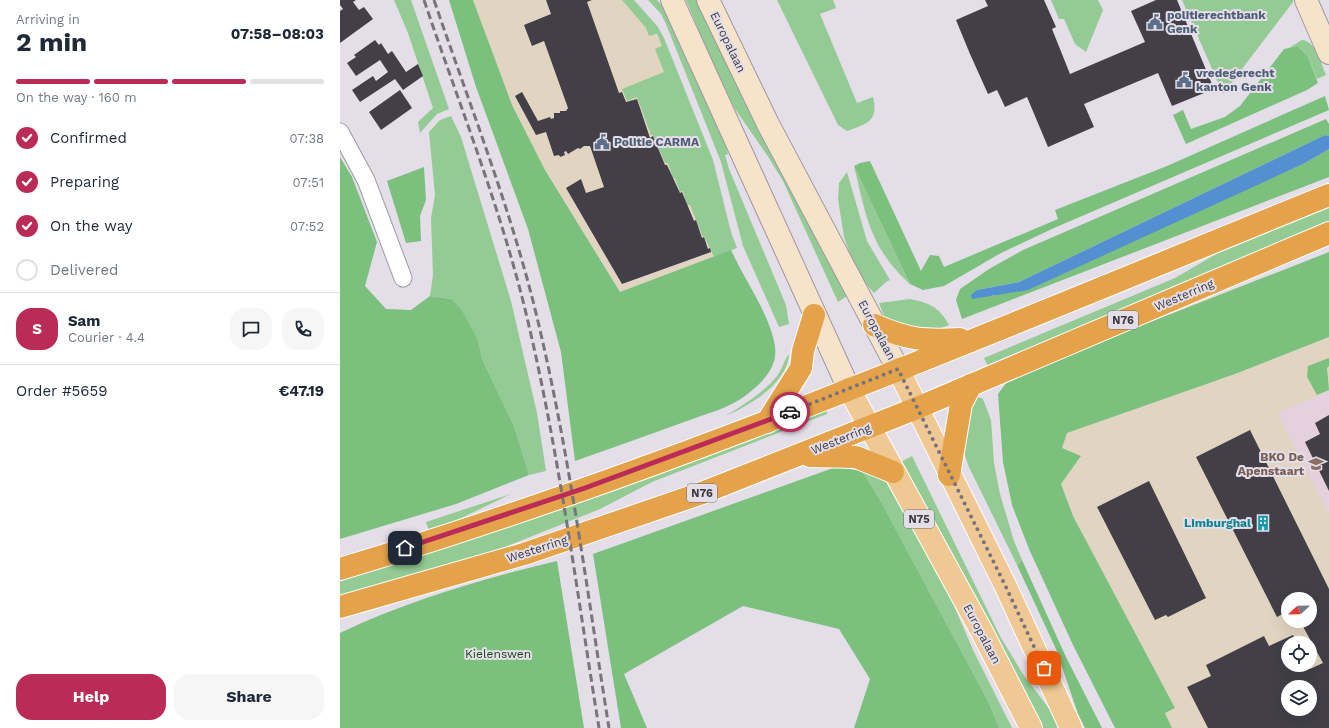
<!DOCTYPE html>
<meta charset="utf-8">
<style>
:root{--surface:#fff;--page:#f6f6f7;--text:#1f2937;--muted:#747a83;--line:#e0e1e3;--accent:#ba2b58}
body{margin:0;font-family:"Work Sans",sans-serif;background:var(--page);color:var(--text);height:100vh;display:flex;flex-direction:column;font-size:15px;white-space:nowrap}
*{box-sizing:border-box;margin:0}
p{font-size:13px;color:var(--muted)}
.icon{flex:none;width:22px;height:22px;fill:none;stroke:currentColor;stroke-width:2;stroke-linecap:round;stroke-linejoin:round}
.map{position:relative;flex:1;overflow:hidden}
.sheet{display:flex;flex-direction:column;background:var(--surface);width:340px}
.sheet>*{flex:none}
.needle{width:26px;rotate:248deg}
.controls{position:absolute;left:941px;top:592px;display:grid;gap:8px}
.controls a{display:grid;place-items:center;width:36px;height:36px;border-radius:50%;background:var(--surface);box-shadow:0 4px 16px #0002;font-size:20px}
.pin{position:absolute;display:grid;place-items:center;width:34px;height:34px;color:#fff;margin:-17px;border-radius:8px;box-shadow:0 2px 6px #0006}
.courier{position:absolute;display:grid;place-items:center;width:40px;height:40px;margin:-20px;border:3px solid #ba2b58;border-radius:50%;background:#fff;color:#222;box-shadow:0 1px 5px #0007}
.headline em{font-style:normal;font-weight:700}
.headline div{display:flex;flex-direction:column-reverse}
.headline{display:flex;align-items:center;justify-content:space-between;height:68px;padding:0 16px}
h1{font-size:26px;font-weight:700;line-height:30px}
.bar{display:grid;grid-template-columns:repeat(4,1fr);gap:6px 4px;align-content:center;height:48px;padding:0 16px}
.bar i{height:5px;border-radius:3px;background:var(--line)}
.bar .current{background:var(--accent)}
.bar p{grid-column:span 4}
.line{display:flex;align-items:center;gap:10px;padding:0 16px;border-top:1px solid var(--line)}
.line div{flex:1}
.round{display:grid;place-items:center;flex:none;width:42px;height:42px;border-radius:16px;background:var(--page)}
ol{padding:0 16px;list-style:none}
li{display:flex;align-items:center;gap:12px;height:44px}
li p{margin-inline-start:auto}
li .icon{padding:4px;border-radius:50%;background:var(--accent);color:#fff;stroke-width:4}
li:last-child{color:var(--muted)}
li i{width:22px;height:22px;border:2px solid var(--line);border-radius:50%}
.action{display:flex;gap:8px;margin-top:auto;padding:8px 16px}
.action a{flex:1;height:46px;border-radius:16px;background:var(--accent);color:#fff;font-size:16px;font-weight:700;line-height:46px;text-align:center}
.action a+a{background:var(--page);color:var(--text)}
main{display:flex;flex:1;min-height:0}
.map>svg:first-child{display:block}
.commercial{fill:#e1d5c1;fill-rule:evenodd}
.education{fill:#e4d0df}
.green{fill:#94cb94}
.forest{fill:#7bc07d}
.water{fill:#538fd1}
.building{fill:#423f48;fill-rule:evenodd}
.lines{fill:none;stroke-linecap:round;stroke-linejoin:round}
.street-casing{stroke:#9d98a2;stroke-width:19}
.secondary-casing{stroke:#9d98a2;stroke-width:24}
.primary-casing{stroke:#fff;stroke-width:24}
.highway-casing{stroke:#fff;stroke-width:24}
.street{stroke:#fff;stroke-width:17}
.secondary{stroke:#f7e3c9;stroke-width:22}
.primary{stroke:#efc893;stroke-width:22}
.highway{stroke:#e4a34b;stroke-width:22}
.rail{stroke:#77747a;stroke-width:3;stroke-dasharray:8 4;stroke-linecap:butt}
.done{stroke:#77737a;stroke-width:4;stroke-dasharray:0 7.2}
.route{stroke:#ba2b58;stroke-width:5}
.labels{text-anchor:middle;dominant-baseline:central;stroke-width:4;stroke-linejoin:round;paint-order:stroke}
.shield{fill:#e4dee8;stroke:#6e6b71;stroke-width:1}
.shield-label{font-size:11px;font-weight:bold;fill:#3c3a3e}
.service-label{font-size:12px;font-weight:bold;fill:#4e5e75;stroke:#e4dee8;text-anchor:start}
.street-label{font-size:12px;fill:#3c3a3e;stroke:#e4dee8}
.education-label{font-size:12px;font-weight:bold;fill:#785e54;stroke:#e4dee8;text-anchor:end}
.culture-label{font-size:12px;font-weight:bold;fill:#0d838f;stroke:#e4dee8;text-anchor:end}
.park-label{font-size:12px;fill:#16461a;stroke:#e4dee8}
</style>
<main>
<section class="sheet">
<div class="headline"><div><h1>2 min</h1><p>Arriving in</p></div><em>07:58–08:03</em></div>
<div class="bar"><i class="current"></i><i class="current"></i><i class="current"></i><i></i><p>On the way · 160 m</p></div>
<ol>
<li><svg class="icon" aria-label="check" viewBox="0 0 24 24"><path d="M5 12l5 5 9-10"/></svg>Confirmed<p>07:38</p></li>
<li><svg class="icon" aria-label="check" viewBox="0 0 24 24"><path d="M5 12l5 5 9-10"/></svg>Preparing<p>07:51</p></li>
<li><svg class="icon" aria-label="check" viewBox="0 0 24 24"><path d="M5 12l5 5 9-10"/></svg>On the way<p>07:52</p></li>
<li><i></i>Delivered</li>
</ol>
<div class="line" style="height:72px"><b class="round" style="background:var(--accent);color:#fff">S</b><div><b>Sam</b><p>Courier · 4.4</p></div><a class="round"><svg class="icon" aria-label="chat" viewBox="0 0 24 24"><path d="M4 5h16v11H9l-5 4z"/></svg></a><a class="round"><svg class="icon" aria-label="phone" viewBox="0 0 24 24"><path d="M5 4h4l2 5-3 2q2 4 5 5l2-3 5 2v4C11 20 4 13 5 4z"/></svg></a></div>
<div class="line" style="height:52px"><div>Order #5659</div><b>€47.19</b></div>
<div class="action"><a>Help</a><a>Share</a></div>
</section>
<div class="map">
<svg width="989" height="728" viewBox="0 0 989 728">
<rect width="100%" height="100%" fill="#e4dee8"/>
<g class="commercial">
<polygon points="133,0 288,0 322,44 348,109 380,255 280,292 205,170 172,105"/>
<path d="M 989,337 L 989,728 L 832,728 L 825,713 L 835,708 L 733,516 L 721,484 L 741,457 L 722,448 L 727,433 L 895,374 ZM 948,599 L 970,599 L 970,621 L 948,621 ZM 948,643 L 970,643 L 970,665 L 948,665 ZM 948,687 L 970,687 L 970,709 L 948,709 Z"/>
</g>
<polygon class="education" points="989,390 989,514 938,414"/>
<g class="green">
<polygon points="54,0 71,0 109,109 97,114 80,133 78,122 93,108 68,33"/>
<polygon points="282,0 294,0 318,27 324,38 373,160 391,232 397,248 374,257 364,236 363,237 350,205 347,205 343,191 340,192 335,178 333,178 328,163 325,163 313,135 311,135 297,97 287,101 282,89 324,72 315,49 322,46 317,34 309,36 306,28"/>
<polygon points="308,0 317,0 330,14 383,135 388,154 385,155 389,169 446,305 449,324 439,327 403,246 381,162 326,24 321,14"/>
<polygon points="346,0 358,0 510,294 498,302 443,181 427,155 395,109 378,76"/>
<path d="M 437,0 L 493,0 L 496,8 L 480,14 L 517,103 L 533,97 C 539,121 527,124 507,131 L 498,125 Z"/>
<polygon points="711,0 758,0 763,10 746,52 735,44 724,19 719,19"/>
<polygon points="842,0 953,0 953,2 883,94"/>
<path d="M 962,40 C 977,42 980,62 986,75 L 977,79 L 968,57 L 958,46 L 949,48 Z"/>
<polygon points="111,116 121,137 171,301 197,413 206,471 189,475 174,426 143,361 137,338 111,299 90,296 93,275 91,218 95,195 89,132 100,120"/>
<path d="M 514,166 L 570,284 C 530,248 526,216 514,166 Z"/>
<polygon points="507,172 527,241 550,280 546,282 534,293 526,284 511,257 504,237 498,199 499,183"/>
<polygon points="989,206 989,221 648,366 644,358 835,278 890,246"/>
<path d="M 570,299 C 590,303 599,307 609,325 C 586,335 565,328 544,316 L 539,303 Z"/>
<path d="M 449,354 C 448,383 409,406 385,416 C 404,405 423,393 437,376 C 443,369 443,361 449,354 Z"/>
<polygon points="636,396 643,399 651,420 654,463 660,494 674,541 682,560 677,565 628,465 624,452 626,413"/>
<polygon points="486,409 487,414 312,482 260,509 155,551 0,596 0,578"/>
<polygon points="572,456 661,638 685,677 714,715 720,728 702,728 666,657 559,463"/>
<polygon points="522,471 546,482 606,587 633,650 672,728 659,728 649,703 539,498"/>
<polygon points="171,494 109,524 89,531 86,522"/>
</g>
<g class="forest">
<path d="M 109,0 L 133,0 L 172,105 L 205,170 L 280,292 L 391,250 C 404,279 431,316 435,347 C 438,368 421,384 405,396 C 387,409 368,413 347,421 C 310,434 273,448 235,461 L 221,352 L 188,229 L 136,87 Z"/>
<polygon points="958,46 968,57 978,83 967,90 846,144 833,115 843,110 851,129 885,117 900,106 944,49"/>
<polygon points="985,96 989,110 714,228 661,253 604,286 583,290 570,284 514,166 520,163 530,161 581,271 590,255 599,256 604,267 718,219 715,210 827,166"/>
<polygon points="986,119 989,124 989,136 985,135 679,282 637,290 653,296 965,163 989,149 989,177 622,319 616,300 620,289 649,269 683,250"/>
<polygon points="0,157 12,177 37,242 25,286 46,309 71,310 90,296 111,299 121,309 137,338 143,361 174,426 189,475 116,504 0,539"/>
<polygon points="84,167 86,200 80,216 81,241 66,243 47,181"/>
<polygon points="989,252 989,337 895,374 727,433 722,448 741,456 721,484 733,516 835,708 825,713 832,728 775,728 733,645 689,549 672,505 663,462 658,394 666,383 688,370"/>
<polygon points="989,358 989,366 987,368 989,390 977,395 967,377 968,366"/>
<polygon points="496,467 522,471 539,498 649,703 659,728 514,728 530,679 499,629 403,606 284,674 307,728 281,728 253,554"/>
<polygon points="682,560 726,657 762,728 745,728 738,714 716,649 677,565"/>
<path d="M 217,561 L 244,728 L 0,728 L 0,633 C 67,601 145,578 217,561 Z"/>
</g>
<polygon class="water" points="985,135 989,136 989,149 965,163 688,290 632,299 631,295 637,290 679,282"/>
<g class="building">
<polygon points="0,0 16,0 13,2 19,10 24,7 33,19 0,43 0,11 3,9 0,5"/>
<polygon points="206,0 252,0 247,2 279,93 282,92 286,102 297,99 310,138 313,136 325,165 327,165 340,193 342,192 354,221 356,220 362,238 364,237 368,249 370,248 371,252 282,284 226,188 241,179 246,193 264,187 250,146 244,146 240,149 238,148 228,154 226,151 224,152 225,155 220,157 219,155 214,156 206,132 196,135 175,96 182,92 198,121 210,117 211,119 214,118 214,113 220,113 220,111 226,111 228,108 204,41 192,46 184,25 211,14"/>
<polygon points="645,0 704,0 716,27 712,29 730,74 805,42 791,11 816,0 837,0 874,89 832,106 818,73 744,104 754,127 708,147 687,97 665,107 657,90 648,94 630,54 616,20 648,6"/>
<polygon points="35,40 39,45 41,43 48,54 52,51 66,72 78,64 83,76 63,90 55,79 20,102 12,90 33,76 36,81 48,72 40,60 16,76 7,63 16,57 14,55"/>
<polygon points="60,90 72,108 41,130 29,112"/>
<polygon points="989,415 989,491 965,442 980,434 975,423"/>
<path d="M 910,430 L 989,589 L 989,728 L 868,728 L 847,687 L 871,676 L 866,665 L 924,636 L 929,646 L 953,635 L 957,643 L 948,643 L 948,665 L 968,665 L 970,669 L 983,663 L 960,621 L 970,621 L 970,599 L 948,599 L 948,611 L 937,617 L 856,457 ZM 948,687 L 970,687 L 970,709 L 948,709 Z"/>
<polygon points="809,481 866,598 828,617 826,615 815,620 757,507"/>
</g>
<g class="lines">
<g class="street-casing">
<polyline id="street" points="0,132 26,180 63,278"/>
</g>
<g class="secondary-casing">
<g id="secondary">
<polyline points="332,0 509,389"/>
<polyline points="368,0 428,124 558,369"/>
<polyline points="966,0 989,53"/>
</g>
</g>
<g class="primary-casing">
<g id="primary">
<polyline points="558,369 665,585 731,728"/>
<polyline points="509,389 642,632 691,728"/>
</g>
</g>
<g class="highway-casing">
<g id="highway">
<path d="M 534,325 C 570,340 582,341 620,339"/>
<polyline points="427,422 461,368 463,351 474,315"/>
<polyline points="470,456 516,457 553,472"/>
<polyline points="609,475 621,404 631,385"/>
<path d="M 0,569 C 338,468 663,327 989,195"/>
<polyline points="0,607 184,554 362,493 577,408 989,233"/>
</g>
</g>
<use href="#street" class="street"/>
<use href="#secondary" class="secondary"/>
<use href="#primary" class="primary"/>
<use href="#highway" class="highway"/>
<g class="rail">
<path d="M 84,0 C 118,101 158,201 184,305 C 218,444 236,587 259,728"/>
<path d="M 94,0 C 128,100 167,199 193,301 C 228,441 246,585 269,728"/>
</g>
</g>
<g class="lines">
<polyline class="done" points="450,412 558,369 665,585 704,668"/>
<polyline class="route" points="65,548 245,488 450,412"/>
</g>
<defs>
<g id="civic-bare" transform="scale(1.2)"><path d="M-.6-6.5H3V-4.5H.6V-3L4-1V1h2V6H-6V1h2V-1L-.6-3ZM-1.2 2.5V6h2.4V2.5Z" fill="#5c6f8a" stroke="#e4dee8" stroke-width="2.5" paint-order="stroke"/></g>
<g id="school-bare" transform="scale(1.2)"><path d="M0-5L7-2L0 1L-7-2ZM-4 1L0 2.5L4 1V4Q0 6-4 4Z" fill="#8d6e63" stroke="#e4dee8" stroke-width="2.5" paint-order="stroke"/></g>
<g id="building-bare" transform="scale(1.2)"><path d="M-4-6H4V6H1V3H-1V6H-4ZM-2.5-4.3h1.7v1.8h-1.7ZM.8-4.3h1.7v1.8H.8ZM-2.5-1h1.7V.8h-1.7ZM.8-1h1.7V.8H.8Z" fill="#0f9aa8" stroke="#e4dee8" stroke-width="2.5" paint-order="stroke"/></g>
</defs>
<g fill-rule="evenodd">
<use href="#civic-bare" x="815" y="22"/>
<use href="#civic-bare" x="844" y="80"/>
<use href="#civic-bare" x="262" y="142"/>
<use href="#school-bare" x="976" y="464"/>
<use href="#building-bare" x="923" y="523"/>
</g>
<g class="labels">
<g class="shield">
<rect x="768" y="311" width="30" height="18" rx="3"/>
<rect x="347" y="484" width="30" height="18" rx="3"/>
<rect x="564" y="510" width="30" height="18" rx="3"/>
</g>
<g class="shield-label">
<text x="783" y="320">N76</text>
<text x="362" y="493">N76</text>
<text x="579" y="519">N75</text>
</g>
<g class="service-label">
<text x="827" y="15">politierechtbank<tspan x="827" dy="14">Genk</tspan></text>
<text x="856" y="73">vredegerecht<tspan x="856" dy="14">kanton Genk</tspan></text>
<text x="274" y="142">Politie CARMA</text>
</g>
<g class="street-label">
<text transform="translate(388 42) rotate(64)">Europalaan</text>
<text transform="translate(844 295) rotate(-23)">Westerring</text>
<text transform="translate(537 330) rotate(62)">Europalaan</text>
<text transform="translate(501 439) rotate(-22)">Westerring</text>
<text transform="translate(197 549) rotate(-18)">Westerring</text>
<text transform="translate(642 634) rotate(62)">Europalaan</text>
</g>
<g class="education-label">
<text x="964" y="457">BKO De<tspan x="964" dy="14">Apenstaart</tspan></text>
</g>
<g class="culture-label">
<text x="911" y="523">Limburghal</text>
</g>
<g class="park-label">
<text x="158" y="654">Kielenswen</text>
</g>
</g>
</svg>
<div class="controls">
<a><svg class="needle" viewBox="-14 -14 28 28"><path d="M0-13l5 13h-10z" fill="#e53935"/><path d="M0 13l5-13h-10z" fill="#747a83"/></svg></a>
<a><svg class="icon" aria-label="locate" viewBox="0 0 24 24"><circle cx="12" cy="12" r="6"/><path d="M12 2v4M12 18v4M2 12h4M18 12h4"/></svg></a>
<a><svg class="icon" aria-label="layers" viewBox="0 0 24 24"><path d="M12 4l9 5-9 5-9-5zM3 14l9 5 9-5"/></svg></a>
</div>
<div class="pin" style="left:704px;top:668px;background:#ea580c"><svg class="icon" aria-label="bag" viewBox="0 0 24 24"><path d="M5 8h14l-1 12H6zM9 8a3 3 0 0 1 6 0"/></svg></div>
<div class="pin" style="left:65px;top:548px;background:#1f2937"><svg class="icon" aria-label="home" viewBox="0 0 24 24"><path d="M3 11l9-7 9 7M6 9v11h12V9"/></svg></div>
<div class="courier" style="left:450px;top:412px"><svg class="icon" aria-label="car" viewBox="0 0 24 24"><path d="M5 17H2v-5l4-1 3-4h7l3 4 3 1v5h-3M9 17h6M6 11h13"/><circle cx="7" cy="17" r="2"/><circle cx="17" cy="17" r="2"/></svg></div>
</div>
</main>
